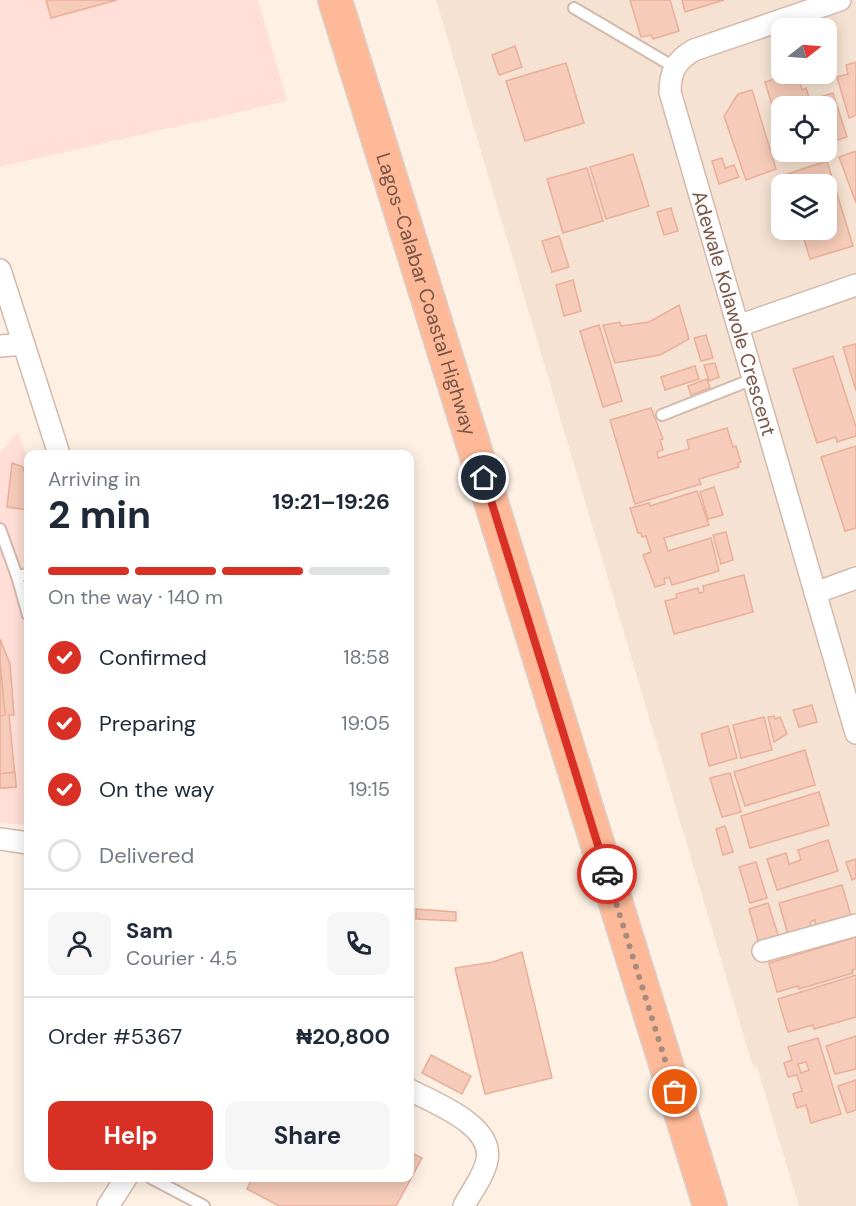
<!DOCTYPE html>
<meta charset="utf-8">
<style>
:root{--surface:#fff;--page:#f6f6f7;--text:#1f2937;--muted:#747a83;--line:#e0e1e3;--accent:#d93025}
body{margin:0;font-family:"DM Sans",sans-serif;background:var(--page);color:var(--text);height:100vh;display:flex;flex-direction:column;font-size:22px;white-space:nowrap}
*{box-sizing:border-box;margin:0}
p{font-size:20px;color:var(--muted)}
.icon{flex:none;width:33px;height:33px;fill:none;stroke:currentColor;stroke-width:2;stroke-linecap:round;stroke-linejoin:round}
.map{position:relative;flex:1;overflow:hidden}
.details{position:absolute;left:24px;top:450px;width:390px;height:732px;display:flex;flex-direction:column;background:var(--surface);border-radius:12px;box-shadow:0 3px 15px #0003}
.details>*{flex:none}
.needle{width:39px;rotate:73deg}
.fabs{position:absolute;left:771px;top:18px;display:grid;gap:12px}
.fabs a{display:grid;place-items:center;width:66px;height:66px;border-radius:12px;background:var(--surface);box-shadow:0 3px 15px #0003;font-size:30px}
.pin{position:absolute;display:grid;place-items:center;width:51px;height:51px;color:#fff;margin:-26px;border:3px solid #fff;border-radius:50%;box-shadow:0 2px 6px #0007}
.courier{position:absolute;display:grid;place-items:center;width:60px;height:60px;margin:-30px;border:4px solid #d93025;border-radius:50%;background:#fff;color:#222;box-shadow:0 2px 8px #0007}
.overview em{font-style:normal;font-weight:700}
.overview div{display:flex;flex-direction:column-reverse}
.overview{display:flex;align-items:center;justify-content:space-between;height:102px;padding:0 24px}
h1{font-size:39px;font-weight:700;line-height:45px}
.bar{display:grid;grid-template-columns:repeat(4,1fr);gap:9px 6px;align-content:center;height:72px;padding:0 24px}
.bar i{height:8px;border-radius:4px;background:var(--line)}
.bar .selected{background:var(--accent)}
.bar p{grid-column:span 4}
.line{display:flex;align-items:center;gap:15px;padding:0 24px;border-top:2px solid var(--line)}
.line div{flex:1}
.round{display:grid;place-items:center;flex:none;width:63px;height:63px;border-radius:12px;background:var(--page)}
ol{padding:0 24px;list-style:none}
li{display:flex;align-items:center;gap:18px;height:66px}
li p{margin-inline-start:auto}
li .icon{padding:6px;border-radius:50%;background:var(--accent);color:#fff;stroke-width:4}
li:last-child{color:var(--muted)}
li i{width:33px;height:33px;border:3px solid var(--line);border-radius:50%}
.primary-button{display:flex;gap:12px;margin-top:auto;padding:12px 24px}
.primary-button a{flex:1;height:69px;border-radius:12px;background:var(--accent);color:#fff;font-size:24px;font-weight:700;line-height:69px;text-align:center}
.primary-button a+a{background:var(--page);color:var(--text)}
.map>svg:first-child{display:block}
.residential{fill:#f6e2d2;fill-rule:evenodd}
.commercial{fill:#ffdfd7}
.building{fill:#f6cbb9;stroke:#eaaf98;stroke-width:1.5;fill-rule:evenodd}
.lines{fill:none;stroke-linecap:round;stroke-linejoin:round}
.service-casing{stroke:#d3b9ac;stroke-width:14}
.minor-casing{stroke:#d3b9ac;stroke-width:24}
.trunk-casing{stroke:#d9cfcb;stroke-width:36}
.service{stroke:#fff;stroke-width:10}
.minor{stroke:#fff;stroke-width:21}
.trunk{stroke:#feba98;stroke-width:33}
.done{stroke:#a88b7e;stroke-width:6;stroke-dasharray:0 10.8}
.route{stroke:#d93025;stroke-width:8}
.labels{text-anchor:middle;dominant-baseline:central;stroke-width:4.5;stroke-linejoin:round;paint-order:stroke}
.street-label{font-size:20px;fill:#795447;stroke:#fff6ec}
</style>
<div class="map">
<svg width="856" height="1206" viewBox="0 0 856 1206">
<rect width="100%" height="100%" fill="#fef1e4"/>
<path class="residential" d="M 436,0 L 856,0 L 856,1206 L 799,1206 L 757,1067 L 752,1064 ZM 782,28 L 826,28 L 826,74 L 782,74 ZM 782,106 L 826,106 L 826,152 L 782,152 ZM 782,184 L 826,184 L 826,230 L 782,230 Z"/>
<g class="commercial">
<polygon points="0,0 258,0 287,101 0,167"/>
<polygon points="18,431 28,461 28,825 0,823 0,453"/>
</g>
<g class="building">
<polygon points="46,0 117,0 51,18"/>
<polygon points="630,0 670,0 679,31 653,39 651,35 641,37"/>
<polygon points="682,0 724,0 685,12"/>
<polygon points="515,46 522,67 499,75 492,55"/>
<polygon points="856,62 856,115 849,118 837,77 848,74 846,65"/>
<polygon points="566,63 584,123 525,141 506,81"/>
<polygon points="785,76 788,84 799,81 802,90 806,88 812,106 782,106 782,138 765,82"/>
<polygon points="752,90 776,169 746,180 724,116 738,94"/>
<polygon points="833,93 847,137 828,143 826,106 816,106 814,99"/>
<polygon points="856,151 856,203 839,157"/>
<polygon points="633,154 649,206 606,219 590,167"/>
<polygon points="722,158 725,168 734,165 739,177 719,184 712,161"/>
<polygon points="827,161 853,246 810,259 801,230 826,230 826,184 787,184 784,175"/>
<polygon points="587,168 603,221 563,233 547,179"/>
<polygon points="671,208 678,231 664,235 657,212"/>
<polygon points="559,236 569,267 552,272 542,241"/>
<polygon points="573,280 581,311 564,316 556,285"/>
<polygon points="679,305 689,339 660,355 615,363 603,325 620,322 621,326 649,322"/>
<polygon points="599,325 622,401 603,407 580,331"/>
<polygon points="706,335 713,358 701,361 694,338"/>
<polygon points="856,344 856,391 843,347"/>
<polygon points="833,356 856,427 856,436 837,442 836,437 817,443 793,369"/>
<polygon points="715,363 719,377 709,381 704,365"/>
<polygon points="695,366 699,379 665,390 661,377"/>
<polygon points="707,379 710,388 691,395 688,386"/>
<polygon points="651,408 663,439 660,440 663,450 657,452 658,458 689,449 687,440 727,428 733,447 736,446 741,462 738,463 739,467 699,479 701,484 635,504 610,420"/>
<polygon points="856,446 856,528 845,531 821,457"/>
<polygon points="12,463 23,467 28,485 28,510 7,507"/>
<polygon points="714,487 723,515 708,519 700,492"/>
<polygon points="697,491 709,525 664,538 668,551 711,538 719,571 672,585 669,577 664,579 665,584 655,587 643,555 651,552 646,536 642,537 641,533 638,533 630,508 649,503 650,506"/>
<polygon points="726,532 733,560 721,564 713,535"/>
<polygon points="744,575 753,612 674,634 665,601 677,598 676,594 698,588 699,593 704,592 703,586"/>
<polygon points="0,639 10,664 14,715 9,715 16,787 0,788"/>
<polygon points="0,661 5,715 0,716"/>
<polygon points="812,705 817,722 799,727 793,710"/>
<polygon points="774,716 775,719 780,717 787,734 774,742 768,717"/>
<polygon points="764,717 772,750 741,758 733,725"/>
<polygon points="728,726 737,758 709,766 701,734"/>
<polygon points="805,750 815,785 745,806 734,772"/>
<polygon points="15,772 16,787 0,788 0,774"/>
<polygon points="730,773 741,812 722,817 710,778"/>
<polygon points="819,792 829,825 750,848 741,816"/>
<polygon points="725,826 733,852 723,855 716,829"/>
<polygon points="828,840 838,871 777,890 767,859 786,853 789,864 801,860 798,850"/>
<polygon points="856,859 856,878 852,880 846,862"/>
<polygon points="756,862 767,898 750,903 739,867"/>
<polygon points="842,885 851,916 816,927 815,920 810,922 812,928 788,935 779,903"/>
<polygon points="768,903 779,938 759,944 749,909"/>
<polygon points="416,909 456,912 456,921 416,919"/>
<polygon points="856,937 856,969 852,970 853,973 799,989 798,986 777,992 769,963"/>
<polygon points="522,952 552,1078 485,1094 455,968 493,962"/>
<polygon points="856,975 856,1017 814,1029 813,1025 788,1032 778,999"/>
<polygon points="856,1036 856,1069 835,1074 826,1046"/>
<path d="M 818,1038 L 841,1114 L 811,1123 L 806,1105 L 797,1108 L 793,1094 L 802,1091 L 797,1075 L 788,1077 L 784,1063 L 792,1060 L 788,1047 ZM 806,1062 L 809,1070 L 801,1073 L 798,1064 Z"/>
<polygon points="431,1055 471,1076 462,1094 422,1073"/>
<polygon points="856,1080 856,1110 847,1113 838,1086"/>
<polygon points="410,1152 422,1158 396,1206 279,1206 247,1189 252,1178 410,1178"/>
</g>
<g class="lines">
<g class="service-casing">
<g id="service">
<polyline points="574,8 674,67"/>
<polyline points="662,415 753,379"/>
<polyline points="0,529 17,576"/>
<polyline points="28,574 17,576 28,615"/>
<polyline points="151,1178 204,1206"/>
</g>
</g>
<g class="minor-casing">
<g id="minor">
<path id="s1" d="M 840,0 L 694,50 C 676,60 670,72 670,92 L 856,733"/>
<polyline points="0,270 59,454"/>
<polyline points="738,326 856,285"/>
<polyline points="0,346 24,344"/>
<polyline points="815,593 856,578"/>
<polyline points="0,839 28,843"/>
<polyline points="763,951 856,925"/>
<path d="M 410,1090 C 434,1103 494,1125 487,1160 C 484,1176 471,1192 464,1206"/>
<polyline points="108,1206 126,1178"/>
</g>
</g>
<g class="trunk-casing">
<g id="trunk">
<path id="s2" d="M 335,0 L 710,1206"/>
</g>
</g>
<use href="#service" class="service"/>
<use href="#minor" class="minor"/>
<use href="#trunk" class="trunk"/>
</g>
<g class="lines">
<polyline class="done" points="607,874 675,1092"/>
<polyline class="route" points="484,478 607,874"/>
</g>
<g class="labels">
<g class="street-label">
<text stroke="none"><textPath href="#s2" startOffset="308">Lagos-Calabar Coastal Highway</textPath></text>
<text stroke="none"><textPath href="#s1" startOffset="436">Adewale Kolawole Crescent</textPath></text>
</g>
</g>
</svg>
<div class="fabs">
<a><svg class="needle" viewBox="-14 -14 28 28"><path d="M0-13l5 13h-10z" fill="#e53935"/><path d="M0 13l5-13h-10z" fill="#747a83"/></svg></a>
<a><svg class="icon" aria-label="locate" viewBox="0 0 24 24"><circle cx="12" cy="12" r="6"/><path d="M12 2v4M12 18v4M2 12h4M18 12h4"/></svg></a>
<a><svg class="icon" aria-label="layers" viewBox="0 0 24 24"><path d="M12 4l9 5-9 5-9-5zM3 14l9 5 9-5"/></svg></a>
</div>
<div class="pin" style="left:675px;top:1092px;background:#ea580c"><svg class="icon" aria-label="bag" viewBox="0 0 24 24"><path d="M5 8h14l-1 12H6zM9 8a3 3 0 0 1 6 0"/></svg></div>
<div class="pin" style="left:484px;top:478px;background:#1f2937"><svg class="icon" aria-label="home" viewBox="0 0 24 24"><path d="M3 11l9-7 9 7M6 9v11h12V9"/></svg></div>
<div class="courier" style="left:607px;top:874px"><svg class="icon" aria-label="car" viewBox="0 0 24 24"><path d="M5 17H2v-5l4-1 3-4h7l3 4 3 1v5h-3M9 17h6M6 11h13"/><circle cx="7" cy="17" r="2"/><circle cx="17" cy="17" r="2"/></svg></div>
<section class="details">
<div class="overview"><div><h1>2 min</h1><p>Arriving in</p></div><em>19:21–19:26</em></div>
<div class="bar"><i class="selected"></i><i class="selected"></i><i class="selected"></i><i></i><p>On the way · 140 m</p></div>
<ol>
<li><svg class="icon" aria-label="check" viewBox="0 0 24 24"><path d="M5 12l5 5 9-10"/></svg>Confirmed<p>18:58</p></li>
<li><svg class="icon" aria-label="check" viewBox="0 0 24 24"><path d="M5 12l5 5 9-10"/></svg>Preparing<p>19:05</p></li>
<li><svg class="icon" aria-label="check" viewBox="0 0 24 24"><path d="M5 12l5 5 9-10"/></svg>On the way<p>19:15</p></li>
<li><i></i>Delivered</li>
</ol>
<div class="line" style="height:108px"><a class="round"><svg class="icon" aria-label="person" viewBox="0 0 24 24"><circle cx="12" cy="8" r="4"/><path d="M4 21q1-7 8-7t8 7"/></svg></a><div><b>Sam</b><p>Courier · 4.5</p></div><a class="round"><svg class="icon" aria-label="phone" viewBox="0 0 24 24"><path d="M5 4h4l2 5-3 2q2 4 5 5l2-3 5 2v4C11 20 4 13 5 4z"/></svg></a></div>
<div class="line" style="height:78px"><div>Order #5367</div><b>₦20,800</b></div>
<div class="primary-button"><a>Help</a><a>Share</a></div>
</section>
</div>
